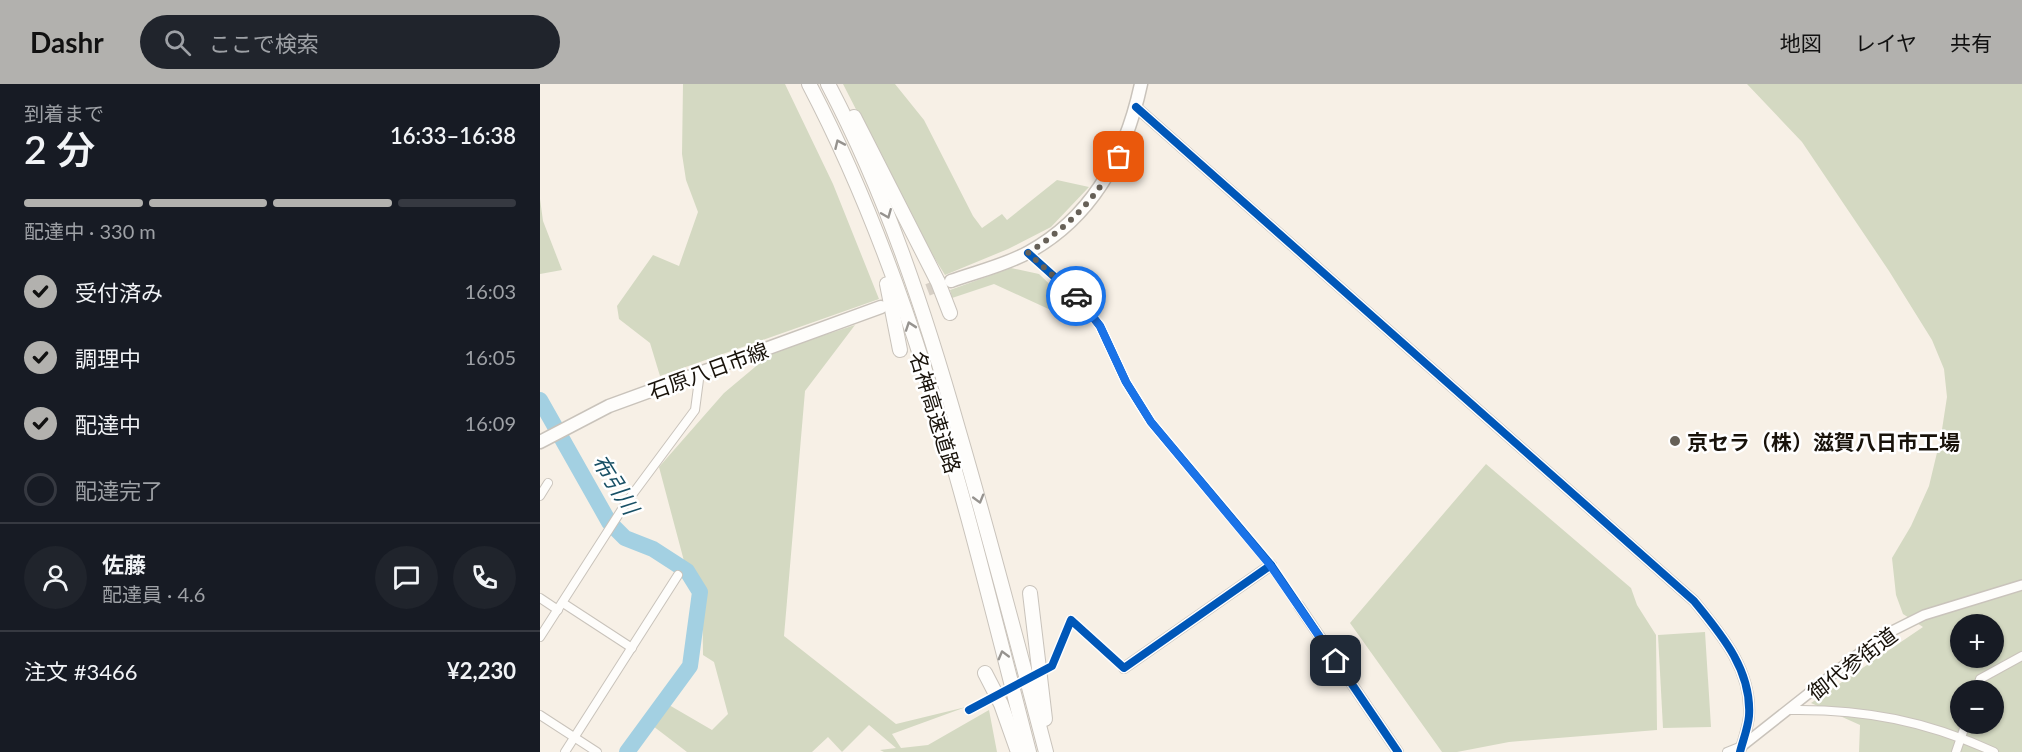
<!DOCTYPE html>
<html lang="ja">
<meta charset="utf-8">
<style>
:root{--surface:#171b24;--page:#20242c;--text:#f1f3f6;--muted:#9ea1a6;--line:#363941;--accent:#b2b1ae}
body{margin:0;font-family:Lato,"Noto Sans JP",sans-serif;background:var(--page);color:var(--text);height:100vh;display:flex;flex-direction:column;font-size:22px;white-space:nowrap}
*{box-sizing:border-box;margin:0}
p{font-size:20px;color:var(--muted)}
.icon{flex:none;width:33px;height:33px;fill:none;stroke:currentColor;stroke-width:2;stroke-linecap:round;stroke-linejoin:round}
.map{position:relative;flex:1;overflow:hidden}
.drawer{display:flex;flex-direction:column;background:var(--surface);width:540px}
.drawer>*{flex:none}
.buttons{position:absolute;left:1410px;top:530px;display:grid;gap:12px}
.buttons a{display:grid;place-items:center;width:54px;height:54px;border-radius:50%;background:var(--surface);box-shadow:0 2px 4px #0004;font-size:30px}
.pin{position:absolute;display:grid;place-items:center;width:51px;height:51px;color:#fff;margin:-26px;border-radius:12px;box-shadow:0 3px 9px #0006}
.courier{position:absolute;display:grid;place-items:center;width:60px;height:60px;margin:-30px;border:4px solid #1a73e8;border-radius:50%;background:#fff;color:#222;box-shadow:0 2px 8px #0007}
.summary em{font-style:normal;font-weight:600}
.summary div{display:flex;flex-direction:column-reverse}
.summary{display:flex;align-items:center;justify-content:space-between;height:102px;padding:0 24px}
h1{font-size:39px;font-weight:600;line-height:45px}
.bar{display:grid;grid-template-columns:repeat(4,1fr);gap:9px 6px;align-content:center;height:72px;padding:0 24px}
.bar i{height:8px;border-radius:4px;background:var(--line)}
.bar .selected{background:var(--accent)}
.bar p{grid-column:span 4}
.line{display:flex;align-items:center;gap:15px;padding:0 24px;border-top:2px solid var(--line)}
.line div{flex:1}
.round{display:grid;place-items:center;flex:none;width:63px;height:63px;border-radius:32px;background:var(--page)}
ol{padding:0 24px;list-style:none}
li{display:flex;align-items:center;gap:18px;height:66px}
li p{margin-inline-start:auto}
li .icon{padding:6px;border-radius:50%;background:var(--accent);color:#111;stroke-width:4}
li:last-child{color:var(--muted)}
li i{width:33px;height:33px;border:3px solid var(--line);border-radius:50%}
header{display:flex;align-items:center;gap:36px;box-sizing:border-box;height:84px;padding:0 30px;background:var(--accent);color:#111}
header strong{font-size:28px}
nav{display:flex;gap:33px;margin-inline-start:auto;font-size:21px}
.search{width:420px;height:54px;background:var(--page);display:flex;align-items:center;gap:15px;box-sizing:border-box;padding:0 21px;border-radius:33px;color:var(--muted);font-size:22px}
main{display:flex;flex:1;min-height:0}
.map>svg:first-child{display:block}
.green{fill:#d4d9c2;fill-rule:evenodd}
.lines{fill:none;stroke-linecap:round;stroke-linejoin:round}
.river{stroke:#a3d0e2;stroke-width:16}
.minor-tunnel{stroke:#d6cfc5;stroke-width:8;stroke-dasharray:8 4;stroke-linecap:butt}
.primary-tunnel{stroke:#d6cfc5;stroke-width:12;stroke-dasharray:12 6;stroke-linecap:butt}
.minor-casing{stroke:#c9c3bb;stroke-width:10}
.tertiary-casing{stroke:#c9c3bb;stroke-width:12}
.primary-casing{stroke:#c9c3bb;stroke-width:15}
.motorway-casing{stroke:#c9c3bb;stroke-width:16}
.minor{stroke:#fefdfb;stroke-width:8}
.tertiary{stroke:#fefdfb;stroke-width:9}
.primary{stroke:#fefdfb;stroke-width:12}
.motorway{stroke:#fefdfb;stroke-width:14}
.cycleway-casing{stroke:#fff;stroke-width:11}
.cycleway{stroke:#0057b8;stroke-width:8}
.oneway{stroke:#96938f}
.done{stroke:#666057;stroke-width:6;stroke-dasharray:0 10.8}
.route{stroke:#1a73e8;stroke-width:8}
.poi-dot{fill:#666057;stroke:#fff;stroke-width:2}
.labels{text-anchor:middle;dominant-baseline:central;stroke-width:5;stroke-linejoin:round;paint-order:stroke}
.street-label{font-size:21px;fill:#18120a;stroke:#fff}
.poi-label{font-size:21px;font-weight:bold;fill:#18120a;stroke:#fff;text-anchor:start}
.water-label{font-size:22px;font-style:italic;fill:#185065;stroke:#fff}
</style>
<header>
<strong>Dashr</strong>
<div class="search"><svg class="icon" aria-label="search" viewBox="0 0 24 24"><circle cx="10" cy="10" r="6"/><path d="M15 15l6 6"/></svg>ここで検索</div>
<nav><a>地図</a><a>レイヤ</a><a>共有</a></nav>
</header>
<main>
<section class="drawer">
<div class="summary"><div><h1>2 分</h1><p>到着まで</p></div><em>16:33–16:38</em></div>
<div class="bar"><i class="selected"></i><i class="selected"></i><i class="selected"></i><i></i><p>配達中 · 330 m</p></div>
<ol>
<li><svg class="icon" aria-label="check" viewBox="0 0 24 24"><path d="M5 12l5 5 9-10"/></svg>受付済み<p>16:03</p></li>
<li><svg class="icon" aria-label="check" viewBox="0 0 24 24"><path d="M5 12l5 5 9-10"/></svg>調理中<p>16:05</p></li>
<li><svg class="icon" aria-label="check" viewBox="0 0 24 24"><path d="M5 12l5 5 9-10"/></svg>配達中<p>16:09</p></li>
<li><i></i>配達完了</li>
</ol>
<div class="line" style="height:108px"><a class="round"><svg class="icon" aria-label="person" viewBox="0 0 24 24"><circle cx="12" cy="8" r="4"/><path d="M4 21q1-7 8-7t8 7"/></svg></a><div><b>佐藤</b><p>配達員 · 4.6</p></div><a class="round"><svg class="icon" aria-label="chat" viewBox="0 0 24 24"><path d="M4 5h16v11H9l-5 4z"/></svg></a><a class="round"><svg class="icon" aria-label="phone" viewBox="0 0 24 24"><path d="M5 4h4l2 5-3 2q2 4 5 5l2-3 5 2v4C11 20 4 13 5 4z"/></svg></a></div>
<div class="line" style="height:78px"><div>注文 #3466</div><b>¥2,230</b></div>
</section>
<div class="map">
<svg width="1482" height="668" viewBox="0 0 1482 668">
<rect width="100%" height="100%" fill="#f7f0e6"/>
<g class="green">
<polygon points="143,0 245,0 293,100 339,215 120,292 110,259 79,235 77,222 113,171 139,182 158,128 146,96 142,70"/>
<polygon points="303,0 355,0 384,36 433,132 442,144 462,130 467,136 517,96 549,103 511,143 468,165 405,191 382,154"/>
<path d="M 1207,0 L 1482,0 L 1482,668 L 1319,668 L 1320,641 L 1271,619 L 1383,543 L 1363,530 L 1356,511 L 1352,474 L 1371,442 L 1389,402 L 1401,352 L 1407,313 L 1404,285 L 1392,256 L 1349,187 L 1262,58 ZM 1420,540 L 1454,540 L 1454,573 L 1420,573 ZM 1420,606 L 1454,606 L 1454,639 L 1420,639 Z"/>
<polygon points="0,115 3,137 22,186 0,190"/>
<polygon points="471,184 499,190 544,233 539,239 454,200 412,214 410,206"/>
<polygon points="315,241 265,307 244,552 356,640 426,623 352,650 361,664 388,661 449,626 457,668 344,668 340,666 356,664 329,641 302,668 288,653 272,668 147,668 113,642 129,621 172,646 188,630 174,578 163,571 162,497 144,477 119,383 184,309 233,268"/>
<polygon points="946,380 1091,504 1097,521 1116,551 1117,646 969,658 917,668 902,668 810,539"/>
<polygon points="1165,548 1171,643 1123,644 1118,551"/>
</g>
<g class="lines">
<polyline class="river" points="0,316 69,438 85,454 113,465 147,487 160,508 150,582 87,668"/>
<polyline class="minor-tunnel" points="429,626 512,582"/>
<polyline class="primary-tunnel" points="354,219 408,198"/>
<g class="minor-casing">
<g id="minor">
<polyline points="488,169 538,214 560,242 586,298 611,338 731,481 759,522"/>
<polyline points="0,412 8,399"/>
<polyline points="0,514 18,526"/>
<polyline points="23,519 92,564"/>
<polyline points="0,553 86,419 155,326 160,288"/>
<polyline points="512,582 531,536 584,584"/>
<polyline points="1437,606 1440,595 1482,572"/>
<path d="M 1251,626 C 1324,625 1387,637 1454,668"/>
<polyline points="0,631 57,668"/>
<polyline points="25,668 138,491"/>
<polyline points="1187,668 1202,662"/>
<polyline points="1416,668 1426,639"/>
</g>
</g>
<g class="tertiary-casing">
<g id="tertiary">
<path d="M 596,23 L 1154,517 C 1181,550 1212,586 1209,632 C 1208,644 1203,656 1200,668"/>
<polyline points="759,522 858,668"/>
<polyline points="584,584 731,481"/>
<polyline points="1202,662 1340,553 1384,531 1482,501"/>
</g>
</g>
<g class="primary-casing">
<g id="primary">
<path d="M 411,197 C 436,188 466,181 489,168 C 554,132 586,70 601,0"/>
<polyline points="0,358 69,322 341,223"/>
</g>
</g>
<g class="motorway-casing">
<g id="motorway">
<path d="M 269,0 C 378,208 430,442 489,668"/>
<path d="M 288,0 C 346,110 385,228 419,348 C 450,454 478,561 506,668"/>
<polyline points="314,33 398,198 410,229"/>
<polyline points="347,200 360,266"/>
<polyline points="490,509 505,635"/>
<polyline points="445,589 461,620 478,668"/>
</g>
</g>
<use href="#minor" class="minor"/>
<use href="#tertiary" class="tertiary"/>
<use href="#primary" class="primary"/>
<use href="#motorway" class="motorway"/>
<g class="cycleway-casing">
<g id="cycleway">
<path d="M 596,23 L 1154,517 C 1181,550 1212,586 1209,632 C 1208,644 1203,656 1200,668"/>
<polyline points="488,169 538,214 560,242 586,298 611,338 731,481 858,668"/>
<polyline points="429,626 512,582 531,536 584,584 731,481"/>
</g>
</g>
<use href="#cycleway" class="cycleway"/>
</g>
<defs><path id="oneway-chevron" d="M-2-3.5L2.5 0L-2 3.5" fill="none" stroke-width="1.6" stroke-linecap="round" stroke-linejoin="round" transform="scale(1.5)"/></defs>
<g class="oneway">
<use href="#oneway-chevron" transform="translate(299 60) rotate(-114)"/>
<use href="#oneway-chevron" transform="translate(347 130) rotate(68)"/>
<use href="#oneway-chevron" transform="translate(370 242) rotate(-109)"/>
<use href="#oneway-chevron" transform="translate(439 415) rotate(74)"/>
<use href="#oneway-chevron" transform="translate(463 571) rotate(-105)"/>
</g>
<g class="lines">
<path class="done" d="M 536,212 L 488,169 C 529,142 555,116 579,73"/>
<polyline class="route" points="536,212 560,242 586,298 611,338 730,481 796,577"/>
</g>
<circle class="poi-dot" cx="1135" cy="357" r="6"/>
<g class="labels">
<g class="street-label">
<text transform="translate(168 286) rotate(-20)">石原八日市線</text>
<text transform="translate(396 328) rotate(73)">名神高速道路</text>
<text transform="translate(1312 579) rotate(-37)">御代参街道</text>
</g>
<g class="poi-label">
<text x="1147" y="357">京セラ（株）滋賀八日市工場</text>
</g>
<g class="water-label">
<text transform="translate(76 400) rotate(58)">布引川</text>
</g>
</g>
</svg>
<div class="buttons">
<a>+</a>
<a>−</a>
</div>
<div class="pin" style="left:579px;top:73px;background:#ea580c"><svg class="icon" aria-label="bag" viewBox="0 0 24 24"><path d="M5 8h14l-1 12H6zM9 8a3 3 0 0 1 6 0"/></svg></div>
<div class="pin" style="left:796px;top:577px;background:#1f2937"><svg class="icon" aria-label="home" viewBox="0 0 24 24"><path d="M3 11l9-7 9 7M6 9v11h12V9"/></svg></div>
<div class="courier" style="left:536px;top:212px"><svg class="icon" aria-label="car" viewBox="0 0 24 24"><path d="M5 17H2v-5l4-1 3-4h7l3 4 3 1v5h-3M9 17h6M6 11h13"/><circle cx="7" cy="17" r="2"/><circle cx="17" cy="17" r="2"/></svg></div>
</div>
</main>
